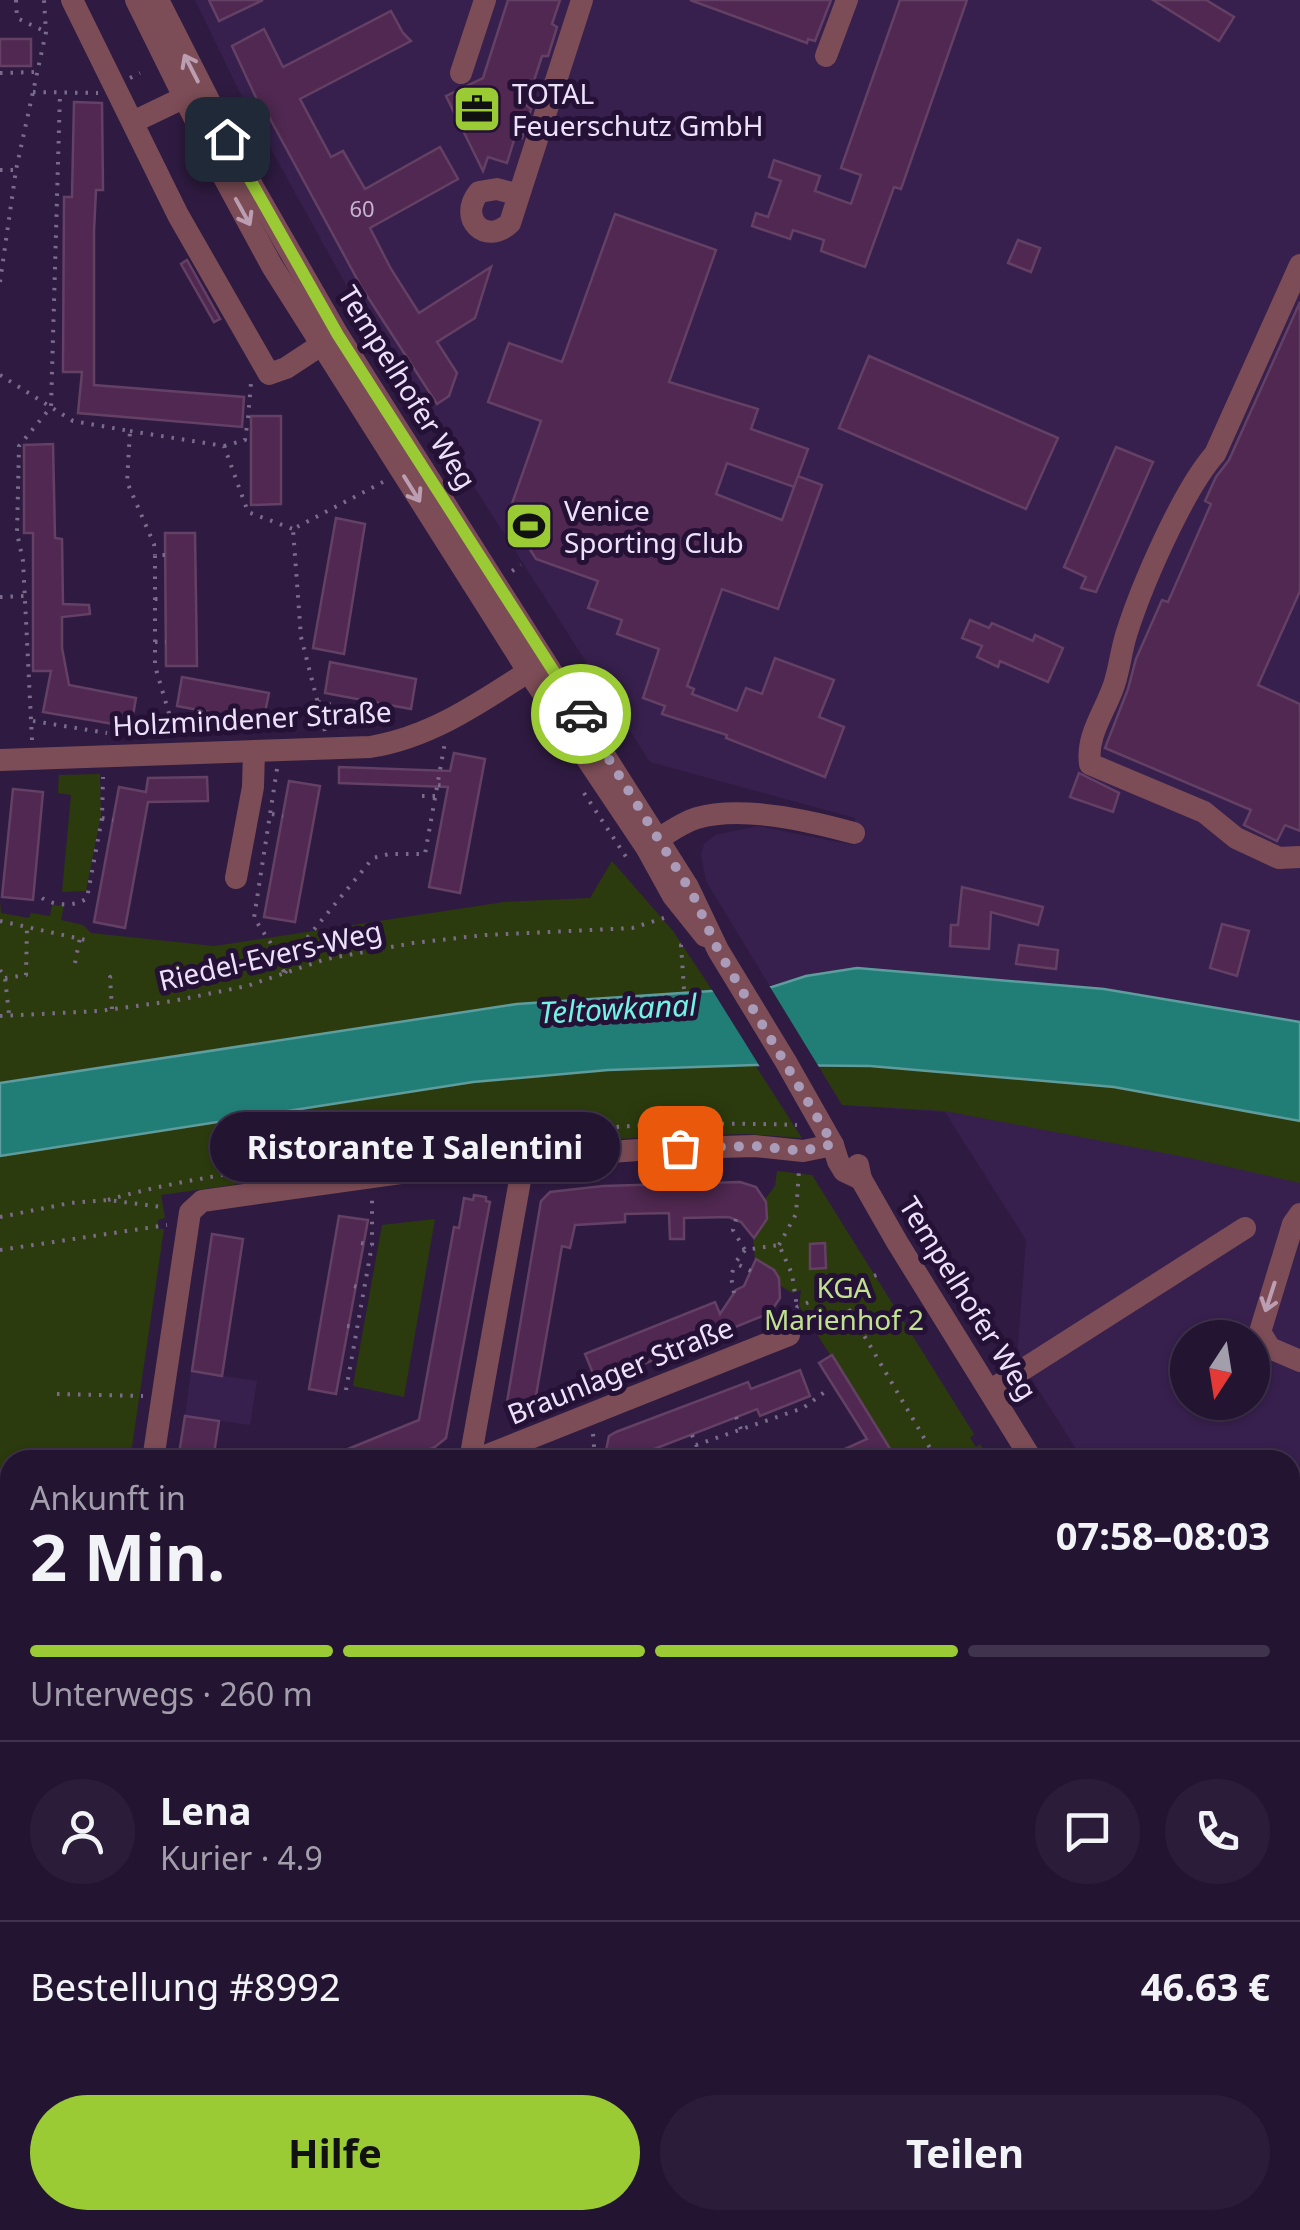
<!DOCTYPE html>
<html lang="de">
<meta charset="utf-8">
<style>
:root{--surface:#231431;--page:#2b1d39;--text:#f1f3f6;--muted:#a39eab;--line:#40334d;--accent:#9acb35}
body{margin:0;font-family:"Noto Sans",sans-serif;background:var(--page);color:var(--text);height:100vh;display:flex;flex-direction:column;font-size:38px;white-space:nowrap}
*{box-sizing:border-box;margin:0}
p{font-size:32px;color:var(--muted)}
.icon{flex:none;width:55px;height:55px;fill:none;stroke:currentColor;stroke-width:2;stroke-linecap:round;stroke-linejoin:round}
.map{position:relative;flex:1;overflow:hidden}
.sheet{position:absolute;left:0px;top:1450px;width:1300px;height:780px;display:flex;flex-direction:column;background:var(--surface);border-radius:30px 30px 0 0;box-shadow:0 2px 8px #0004,0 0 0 2px var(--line)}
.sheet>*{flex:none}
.needle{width:65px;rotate:192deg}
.fabs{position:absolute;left:1170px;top:1320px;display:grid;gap:20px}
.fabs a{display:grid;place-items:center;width:100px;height:100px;border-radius:50%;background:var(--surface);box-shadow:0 2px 8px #0004,0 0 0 2px var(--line);font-size:50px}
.pin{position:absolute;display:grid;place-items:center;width:85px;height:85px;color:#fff;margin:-42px;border-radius:20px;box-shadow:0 5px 15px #0006}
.courier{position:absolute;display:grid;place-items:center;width:100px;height:100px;margin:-50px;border:8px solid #9acb35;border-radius:50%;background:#fff;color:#222;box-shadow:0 2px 12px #0007}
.bubble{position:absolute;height:70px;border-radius:35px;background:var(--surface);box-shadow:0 2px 8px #0004,0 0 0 2px var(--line);font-size:32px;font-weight:700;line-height:70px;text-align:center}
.headline em{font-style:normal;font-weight:700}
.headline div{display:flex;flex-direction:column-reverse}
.headline{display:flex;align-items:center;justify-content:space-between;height:170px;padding:0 30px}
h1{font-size:65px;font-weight:700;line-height:75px}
.bar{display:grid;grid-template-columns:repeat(4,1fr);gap:15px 10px;align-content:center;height:120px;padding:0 30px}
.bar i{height:12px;border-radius:8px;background:var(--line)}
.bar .active{background:var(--accent)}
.bar p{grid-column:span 4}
.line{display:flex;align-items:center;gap:25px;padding:0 30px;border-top:2px solid var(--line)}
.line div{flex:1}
.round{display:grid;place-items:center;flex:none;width:105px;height:105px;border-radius:52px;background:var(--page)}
.action{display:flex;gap:20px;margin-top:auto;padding:20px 30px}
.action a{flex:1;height:115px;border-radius:60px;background:var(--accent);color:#111;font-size:40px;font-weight:700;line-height:115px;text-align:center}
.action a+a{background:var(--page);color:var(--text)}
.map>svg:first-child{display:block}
.built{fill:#37204d;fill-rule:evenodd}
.green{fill:#2c3b0d}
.water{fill:#217e76;stroke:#5e9c9e;stroke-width:2.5}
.pier{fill:#2f1b41}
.building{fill:#502851;stroke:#634064;stroke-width:2.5}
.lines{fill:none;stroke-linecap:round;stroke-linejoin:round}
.path{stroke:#7c6c8c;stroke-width:4;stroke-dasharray:2.5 8;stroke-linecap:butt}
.minor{stroke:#7d4d57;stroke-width:22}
.oneway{stroke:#bb9eb1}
.done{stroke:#aa9cb9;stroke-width:10;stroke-dasharray:0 18}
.route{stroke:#9acb35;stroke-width:12}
.labels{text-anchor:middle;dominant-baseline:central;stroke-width:10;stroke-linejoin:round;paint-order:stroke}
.number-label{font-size:22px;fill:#c6b3d0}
.poi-label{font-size:28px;fill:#ede1fa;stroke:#251136;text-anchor:start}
.street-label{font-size:28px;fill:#ede1fa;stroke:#251136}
.park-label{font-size:28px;fill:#c0e28e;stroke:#251136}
.water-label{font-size:30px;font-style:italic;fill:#73f2e5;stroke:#251136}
</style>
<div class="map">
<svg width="1300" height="2230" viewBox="0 0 1300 2230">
<rect width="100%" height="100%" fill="#2f1b41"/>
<g class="built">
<path d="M 195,0 L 1300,0 L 1300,1687 L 1290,1678 L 1290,1460 L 1083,1460 L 1017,1356 L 1026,1240 L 945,1112 L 842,1105 L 706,881 L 701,854 L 704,844 L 715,835 L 758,826 L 853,845 L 855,818 L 650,762 L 351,294 L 239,91 ZM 1188,1338 L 1252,1338 L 1252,1402 L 1188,1402 Z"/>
<polygon points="191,1371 257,1381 250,1425 185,1416"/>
</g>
<g class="green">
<polygon points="100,774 101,815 86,891 62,892 71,795 58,793 59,775"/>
<polygon points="612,861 673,931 712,990 517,1004 0,1083 0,901 1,913 29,918 31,913 50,916 52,905 64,906 61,920 83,925 91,933 214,946 504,902 590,898"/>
<polygon points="755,1065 802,1138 747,1134 656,1136 456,1153 161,1195 165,1218 158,1220 159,1229 164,1229 130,1460 10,1460 10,1835 0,1835 0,1156 473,1082 608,1070"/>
<polygon points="870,1066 1114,1087 1300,1121 1300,1183 1190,1158 945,1111 842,1105 819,1067"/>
<polygon points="777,1171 812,1175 974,1434 970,1438 976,1447 980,1444 990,1460 897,1460 799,1306 801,1290 792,1293 781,1286 775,1271 755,1261 753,1237 767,1219 765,1199 775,1186"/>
<polygon points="435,1219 404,1397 353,1386 382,1225"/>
<polygon points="1290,1800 1300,1809 1300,2230 710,2230 698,2220 1290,2220"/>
<rect x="200" y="2220" width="64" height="10"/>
</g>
<polygon class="water" points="857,968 1104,989 1300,1022 1300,1121 1114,1087 870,1066 755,1065 608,1070 473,1082 0,1156 0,1083 517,1004 772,987 806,976"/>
<polygon class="pier" points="767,982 822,1072 762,1070 709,985"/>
<g class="building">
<polygon points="209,0 263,0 219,21"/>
<polygon points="508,0 560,0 552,24 557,27 548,56 542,56 526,105 531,109 522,138 515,137 507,163 488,157 483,171 446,96 483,78"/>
<polygon points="690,0 831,0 815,41 808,39 807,43"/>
<polygon points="900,0 967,0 901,189 894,187 865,267 821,251 824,240 793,230 790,239 752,226 756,213 768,217 781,181 769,177 774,160 820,176 815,191 851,204 861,175 841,168"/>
<polygon points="1153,0 1206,0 1234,17 1219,41"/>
<polygon points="391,11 403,33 411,41 300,99 331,157 343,151 365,189 440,147 458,179 370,228 391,269 419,313 491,267 475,318 437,342 457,373 449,396 437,404 362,288 268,115 265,117 232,46 264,29 283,67"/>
<rect x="0" y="39" width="31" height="27"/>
<polygon points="74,102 102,103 103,190 96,190 94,231 94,385 244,397 242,427 78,413 82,372 63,372 64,197 72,197"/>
<polygon points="615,214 716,250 669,382 758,409 751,429 808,449 794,487 727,463 716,494 782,520 798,476 822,485 778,609 722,589 687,686 694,689 692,694 737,711 746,688 762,694 775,658 834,680 819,717 844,727 825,777 726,738 727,735 662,714 665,706 643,698 659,649 617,634 622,620 588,608 598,581 536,559 508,515 541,421 488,402 506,351 509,343 562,362"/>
<polygon points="1018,240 1040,248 1031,272 1008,263"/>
<polygon points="187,260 220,319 214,322 181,264"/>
<polygon points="1300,302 1300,591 1258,685 1300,704 1300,831 1285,825 1277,841 1244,825 1251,810 1105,748 1128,689 1136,659 1162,600 1168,602 1211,504 1205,501 1216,477 1229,460"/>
<polygon points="869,356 1058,438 1026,509 839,428"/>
<polygon points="251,416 281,416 281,504 251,505"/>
<polygon points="53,444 55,538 62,539 63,604 89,605 90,614 62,617 62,648 69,685 136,698 131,727 43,712 51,671 33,671 33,533 24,533 24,445"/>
<polygon points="1116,447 1153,462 1096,592 1081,588 1086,577 1064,567"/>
<polygon points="336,518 365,524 344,654 313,648"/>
<polygon points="165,533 195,533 197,666 166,666"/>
<polygon points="970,620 989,628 992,623 1033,641 1035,635 1063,648 1048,682 1000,661 998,667 977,657 982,646 962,638"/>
<polygon points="330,662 416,679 411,709 325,693"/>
<polygon points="182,677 269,693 263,722 177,706"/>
<polygon points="454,753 485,759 460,893 429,887 448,787 339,783 339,767 450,771"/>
<polygon points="1079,773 1119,793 1113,812 1070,797"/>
<polygon points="207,777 208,801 148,802 125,928 94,922 119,787 146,792 148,778"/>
<polygon points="289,781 320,786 295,922 264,917"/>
<polygon points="13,789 43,792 33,900 2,897"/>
<polygon points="962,887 1043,907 1038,925 991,912 989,949 950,946 951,925 958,925"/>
<polygon points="1222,924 1249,931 1237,976 1210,968"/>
<polygon points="1019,945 1058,950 1056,969 1016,964"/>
<polygon points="740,1182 756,1187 766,1202 767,1219 754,1238 741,1222 729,1217 684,1218 684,1239 670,1239 669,1213 625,1214 625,1222 575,1225 570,1248 562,1246 534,1407 507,1402 541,1201 550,1192 603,1186"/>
<polygon points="474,1195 486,1197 486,1201 490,1202 446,1438 435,1447 403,1460 321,1460 419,1420 454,1227 459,1228 464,1198 473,1200"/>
<polygon points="339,1216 368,1220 336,1394 309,1389"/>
<polygon points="212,1234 243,1239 222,1376 192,1371"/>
<polygon points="825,1243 826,1268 810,1269 810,1244"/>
<polygon points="756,1259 774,1270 779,1278 780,1298 770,1313 597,1383 585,1354 715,1302 720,1314 736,1290 744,1286"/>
<polygon points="832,1355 897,1460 821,1460 867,1439 819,1363"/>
<polygon points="800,1370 810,1396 760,1416 757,1409 626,1460 604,1460 609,1436 616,1432 748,1382 751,1389"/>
<polygon points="185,1416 219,1421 213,1460 178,1460"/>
</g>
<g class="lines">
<g class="path">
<polyline points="16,0 17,18 46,32"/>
<polyline points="0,73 36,72"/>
<polyline points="130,78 140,73"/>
<polyline points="33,92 98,93"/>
<polyline points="0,170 15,170"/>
<polyline points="0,282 16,170 46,32 44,0"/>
<polyline points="0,375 73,421 130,431 127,482 154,544 155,555"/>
<polyline points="248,418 251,383"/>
<polyline points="130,431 224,446 248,512 293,529"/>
<polyline points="224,446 245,440 247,425"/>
<polyline points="165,555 155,555 155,666 176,737"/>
<polyline points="512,571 521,565"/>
<polyline points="0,597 24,596"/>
<polyline points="155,599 165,599"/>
<polyline points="155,642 166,642"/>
<polyline points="318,702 400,720"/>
<polyline points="342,707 344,697"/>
<polyline points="171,716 239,729"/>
<polyline points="386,716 388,705"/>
<polyline points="33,721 107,733"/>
<polyline points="196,721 198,710"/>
<polyline points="239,730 241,718"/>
<polyline points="325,731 301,637 293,529 383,482"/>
<polyline points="32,740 23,561 17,533 19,446 51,407 60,93"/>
<polyline points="277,769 254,918 270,942 285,974"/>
<polyline points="438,785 448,786"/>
<polyline points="584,793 628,860"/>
<polyline points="422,796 436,796"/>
<polyline points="272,814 283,816"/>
<polyline points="102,818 113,820"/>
<path d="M 42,898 C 53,906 76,907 87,898 L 102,818 L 103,777"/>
<polyline points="0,921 90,941"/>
<polyline points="75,963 80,938"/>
<polyline points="0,970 5,978 9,1014"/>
<polyline points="285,973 307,938 373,858 389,854 425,854 445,742"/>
<polyline points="5,978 26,975 27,927"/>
<polyline points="684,989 681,945 687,942"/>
<polyline points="112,1009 110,977 115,975"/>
<polyline points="0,1016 99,1011 173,1001 247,986 326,959 413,943 485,935 632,928 664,918"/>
<path d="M 108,1200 C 172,1181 238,1173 303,1162 C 467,1136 631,1119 797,1125"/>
<polyline points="0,1217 70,1203 108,1200 162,1207"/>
<polyline points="736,1219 733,1230 745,1250"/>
<polyline points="361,1243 372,1245"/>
<polyline points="779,1245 796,1214 799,1170"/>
<polyline points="0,1250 167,1225"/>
<polyline points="751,1271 735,1263 745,1250 779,1245 792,1274 797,1307"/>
<polyline points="354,1286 364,1289"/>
<polyline points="838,1291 937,1460"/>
<polyline points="734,1293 731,1277 735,1263"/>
<polyline points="794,1318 797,1307 879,1274"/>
<polyline points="347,1326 357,1327"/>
<polyline points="346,1390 372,1245 372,1199"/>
<polyline points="57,1394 143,1396"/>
<polyline points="736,1417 741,1429"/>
<polyline points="593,1434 595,1460"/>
<polyline points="692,1435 696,1445 803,1408 826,1391"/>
<polyline points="1002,1460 1003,1459"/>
<polyline points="1290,1923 1300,1932"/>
<polyline points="1290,2047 1300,2036"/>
<polyline points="1290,2092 1300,2101"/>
<polyline points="46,2220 46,2227 52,2227 52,2230"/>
<polyline points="736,2220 748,2230"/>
<polyline points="952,2220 953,2230"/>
<polyline points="1085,2220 1096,2230"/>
<polyline points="1260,2220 1272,2230"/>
<polyline points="321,2221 321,2220"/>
<polyline points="428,2221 436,2222 435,2230"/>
<polyline points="52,2227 72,2227"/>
<polyline points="197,2230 198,2220"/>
<polyline points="265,2230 265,2220"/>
<polyline points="557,2230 562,2229"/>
<polyline points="913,2230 922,2220"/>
<polyline points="1126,2230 1134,2220"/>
</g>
<g class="minor">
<polyline points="72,0 178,215 269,374 286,368 321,345"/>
<polyline points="136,0 221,172 272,266 528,671 646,847 673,896 705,936"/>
<polyline points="158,0 254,189 338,335 688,887 718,950 786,1062 833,1145 838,1161 844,1171 861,1179"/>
<polyline points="826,56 847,0"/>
<polyline points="461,73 485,0"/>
<polyline points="133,122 183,98"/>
<path d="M 519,195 L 497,189 L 479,192 C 457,219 486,246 510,223 L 582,0"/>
<path d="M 1300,265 L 1215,454 C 1183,490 1142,585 1127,632 C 1121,650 1120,667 1114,685 C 1105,712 1086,735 1090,764 L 1204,812 L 1236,838 L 1279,858 L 1300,857"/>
<path d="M 0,760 L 370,747 C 434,737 487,698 540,664"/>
<path d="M 649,845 C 664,836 680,823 697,818 C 741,805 811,821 854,833"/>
<polyline points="236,878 253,787 254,751"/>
<polyline points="858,1165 861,1179 897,1242 1032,1460"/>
<polyline points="1300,1214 1293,1224 1260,1332 1270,1348 1300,1361"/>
<polyline points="991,1390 1245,1228"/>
<polyline points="153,1460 190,1212 202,1201 479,1162 651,1149 754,1146 803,1151 833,1145"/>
<polyline points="470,1460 524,1158"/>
<polyline points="475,1460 789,1335"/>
<polyline points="1290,1648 1300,1658"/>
<polyline points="1290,1729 1300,1738"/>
<polyline points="0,2000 10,2000"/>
<polyline points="90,2230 91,2220"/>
<polyline points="378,2230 378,2220"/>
<polyline points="616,2230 618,2220"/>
</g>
</g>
<defs><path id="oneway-shaft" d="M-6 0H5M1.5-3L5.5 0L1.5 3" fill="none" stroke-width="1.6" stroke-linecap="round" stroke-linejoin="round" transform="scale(2.5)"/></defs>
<g class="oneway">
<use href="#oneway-shaft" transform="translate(191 68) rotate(-117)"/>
<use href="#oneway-shaft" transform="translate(243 212) rotate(61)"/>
<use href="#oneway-shaft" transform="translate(412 489) rotate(58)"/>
<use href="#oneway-shaft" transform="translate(1270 1297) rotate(108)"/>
</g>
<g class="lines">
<polyline class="done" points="581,714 693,895 718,950 833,1144 803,1151 754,1146 680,1148"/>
<polyline class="route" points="227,139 338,335 581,714"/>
</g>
<defs>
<g id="office-square" transform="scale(2.5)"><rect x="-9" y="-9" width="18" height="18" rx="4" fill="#9acb35" stroke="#251136"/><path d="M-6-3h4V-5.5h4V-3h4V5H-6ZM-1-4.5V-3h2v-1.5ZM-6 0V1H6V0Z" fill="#111"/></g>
<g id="stadium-square" transform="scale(2.5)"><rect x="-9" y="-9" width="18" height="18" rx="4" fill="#9acb35" stroke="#251136"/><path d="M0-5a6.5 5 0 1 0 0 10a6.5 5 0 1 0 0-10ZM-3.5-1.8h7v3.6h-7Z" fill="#111"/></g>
</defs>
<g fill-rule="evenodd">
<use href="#office-square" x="477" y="109"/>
<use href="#stadium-square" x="529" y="526"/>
</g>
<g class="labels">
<g class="number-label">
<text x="362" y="208">60</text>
</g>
<g class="poi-label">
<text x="512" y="93">TOTAL<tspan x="512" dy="32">Feuerschutz GmbH</tspan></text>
<text x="564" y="510">Venice<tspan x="564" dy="32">Sporting Club</tspan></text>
</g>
<g class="street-label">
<text transform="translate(408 387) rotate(58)">Tempelhofer Weg</text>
<text transform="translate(252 718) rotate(-3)">Holzmindener Straße</text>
<text transform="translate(270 955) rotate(-13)">Riedel-Evers-Weg</text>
<text transform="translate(969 1298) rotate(58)">Tempelhofer Weg</text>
<text transform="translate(620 1370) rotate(-22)">Braunlager Straße</text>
</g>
<g class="park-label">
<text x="844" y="1287">KGA<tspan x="844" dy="32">Marienhof 2</tspan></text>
</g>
<g class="water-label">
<text transform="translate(618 1008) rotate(-3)">Teltowkanal</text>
</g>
</g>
</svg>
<div class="fabs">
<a><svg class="needle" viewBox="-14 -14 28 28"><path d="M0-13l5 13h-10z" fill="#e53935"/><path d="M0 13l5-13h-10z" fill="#a39eab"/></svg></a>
</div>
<div class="pin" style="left:680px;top:1148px;background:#ea580c"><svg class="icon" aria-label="bag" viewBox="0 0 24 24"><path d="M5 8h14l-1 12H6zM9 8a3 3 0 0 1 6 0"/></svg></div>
<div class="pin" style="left:227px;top:139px;background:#1f2937"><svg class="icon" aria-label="home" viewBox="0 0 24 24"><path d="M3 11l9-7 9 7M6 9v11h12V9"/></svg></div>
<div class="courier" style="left:581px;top:714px"><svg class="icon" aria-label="car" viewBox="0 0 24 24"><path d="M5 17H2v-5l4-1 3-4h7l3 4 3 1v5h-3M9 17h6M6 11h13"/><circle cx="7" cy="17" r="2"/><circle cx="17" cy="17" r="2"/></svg></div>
<div class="bubble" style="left:210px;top:1112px;width:410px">Ristorante I Salentini</div>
<section class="sheet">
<div class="headline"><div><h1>2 Min.</h1><p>Ankunft in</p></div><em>07:58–08:03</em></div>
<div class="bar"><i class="active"></i><i class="active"></i><i class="active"></i><i></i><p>Unterwegs · 260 m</p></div>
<div class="line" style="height:180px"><a class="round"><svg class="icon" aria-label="person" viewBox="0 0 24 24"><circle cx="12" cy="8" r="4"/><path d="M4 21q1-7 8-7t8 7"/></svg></a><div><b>Lena</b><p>Kurier · 4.9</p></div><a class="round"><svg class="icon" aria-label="chat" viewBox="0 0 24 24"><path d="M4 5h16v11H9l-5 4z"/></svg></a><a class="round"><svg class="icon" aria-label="phone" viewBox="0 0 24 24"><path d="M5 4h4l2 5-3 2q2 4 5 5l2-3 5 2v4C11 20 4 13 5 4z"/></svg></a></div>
<div class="line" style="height:130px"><div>Bestellung #8992</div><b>46.63 €</b></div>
<div class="action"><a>Hilfe</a><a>Teilen</a></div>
</section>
</div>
